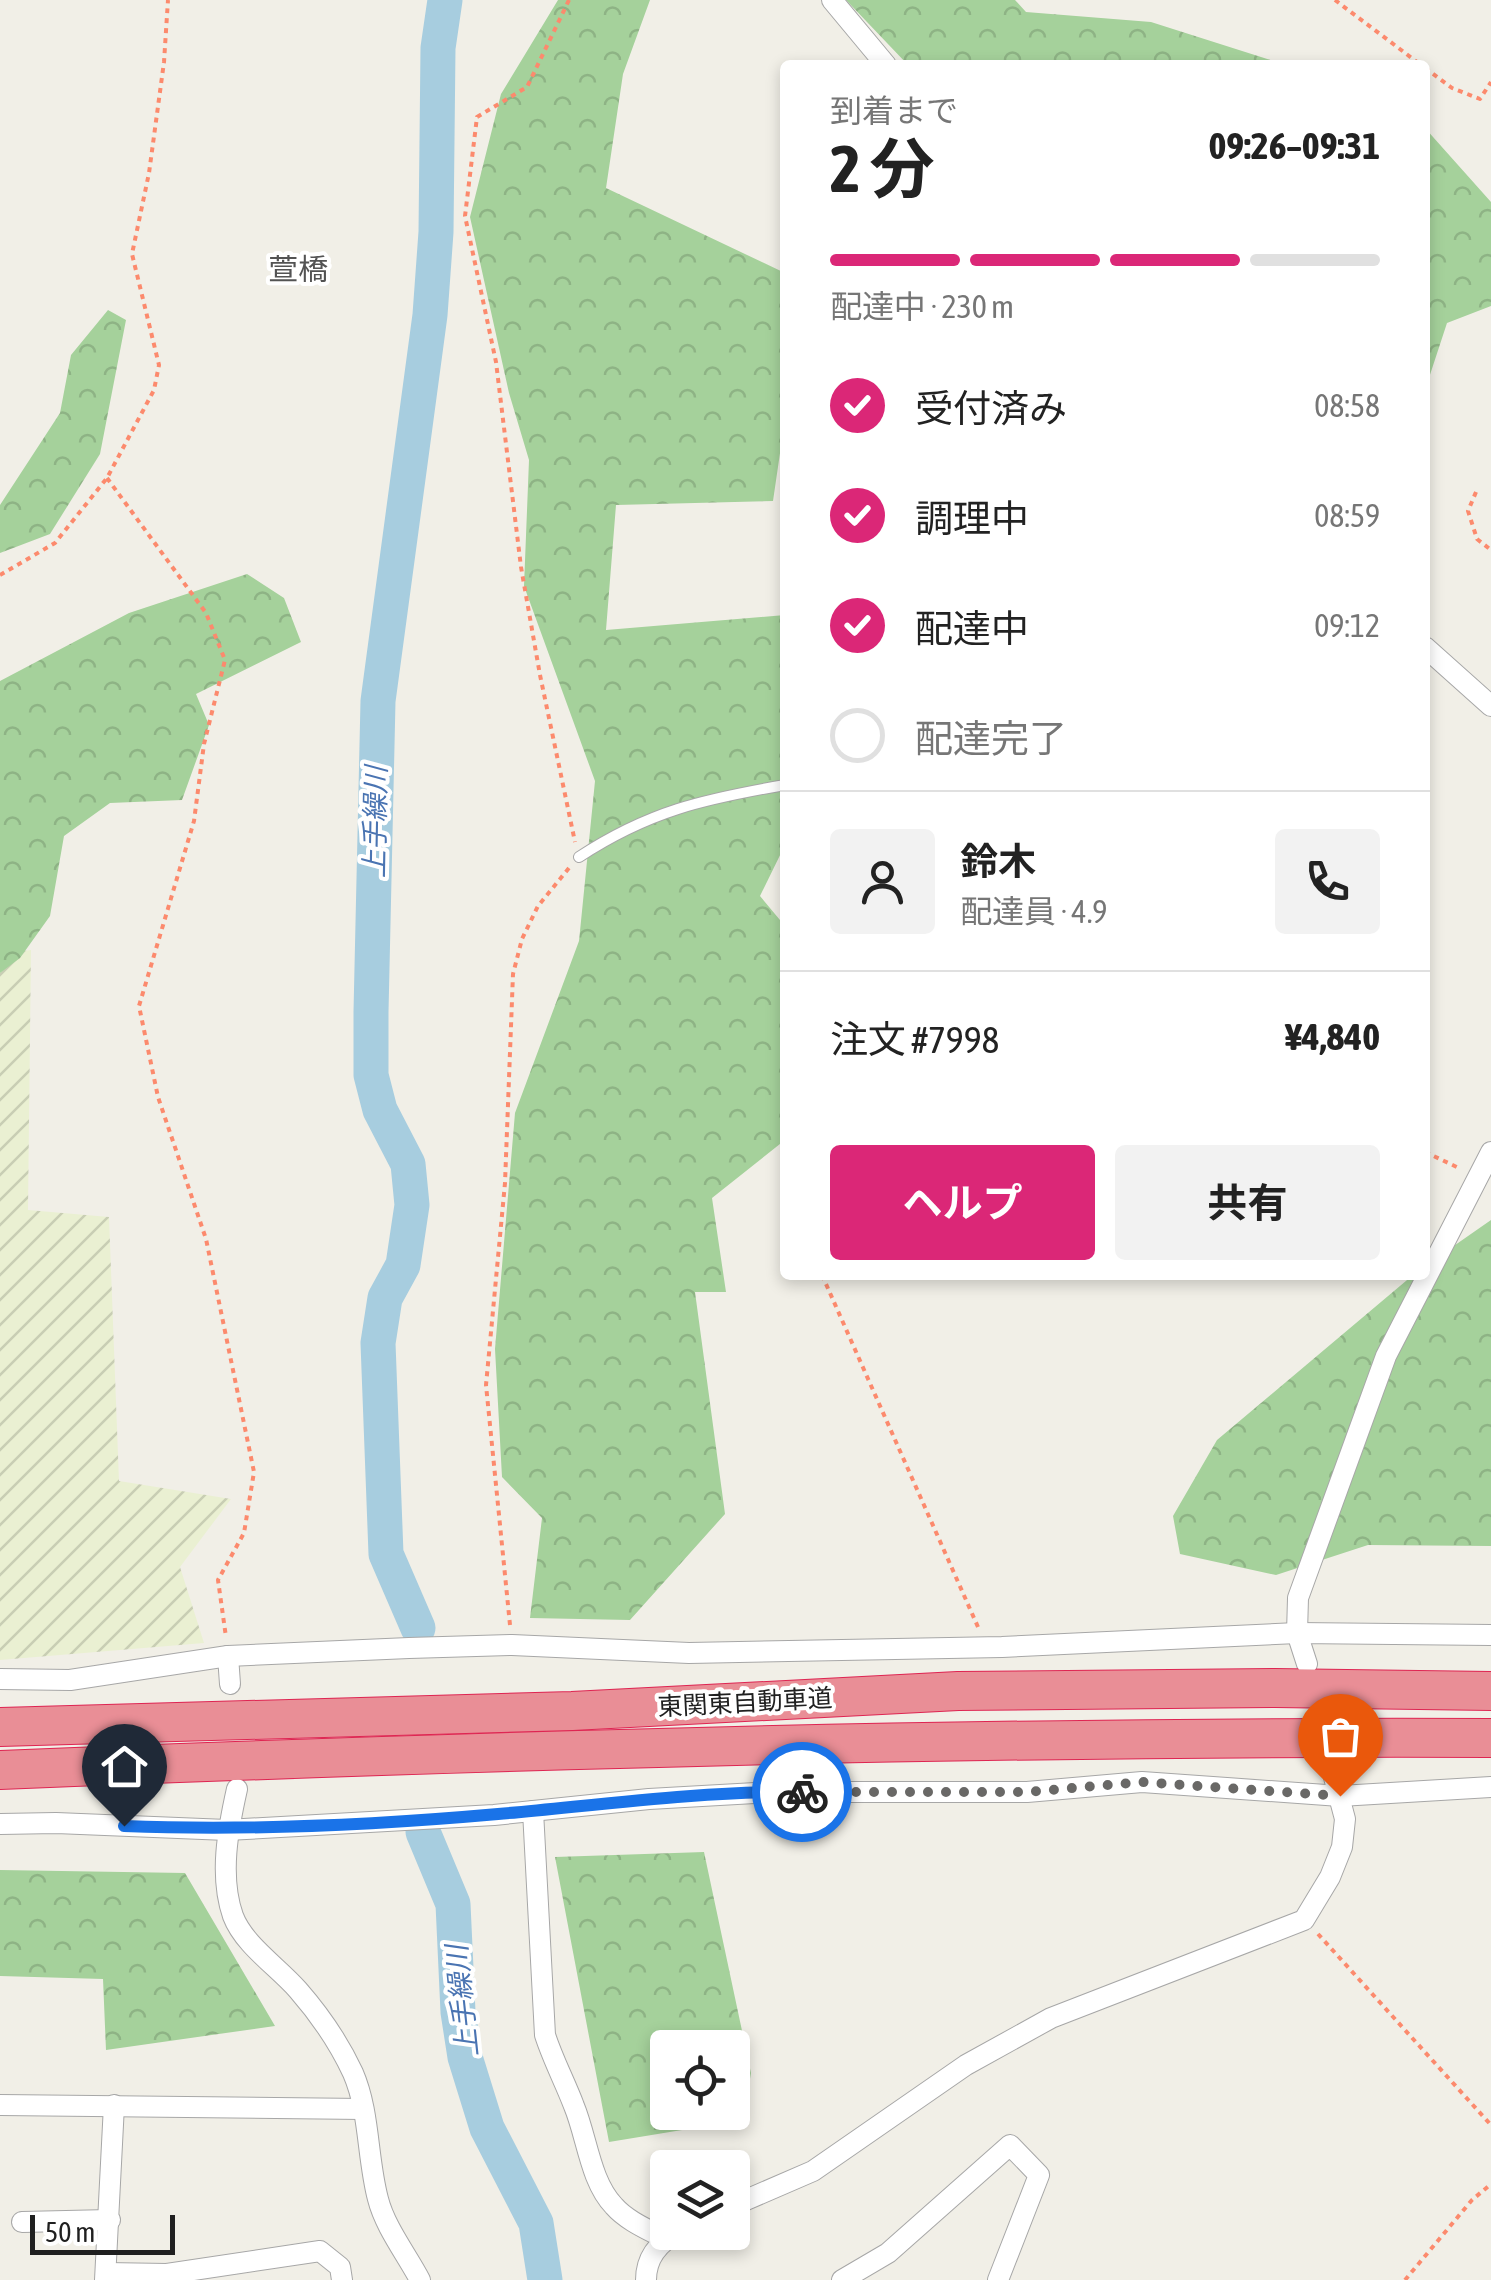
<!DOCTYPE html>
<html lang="ja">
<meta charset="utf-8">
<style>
:root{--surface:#fff;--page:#f2f2f2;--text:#222;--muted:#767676;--line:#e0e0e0;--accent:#db2777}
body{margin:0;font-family:"Asap Condensed","Noto Sans JP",sans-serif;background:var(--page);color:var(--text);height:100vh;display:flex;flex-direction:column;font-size:38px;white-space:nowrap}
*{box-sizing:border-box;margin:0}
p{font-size:32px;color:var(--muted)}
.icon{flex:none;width:55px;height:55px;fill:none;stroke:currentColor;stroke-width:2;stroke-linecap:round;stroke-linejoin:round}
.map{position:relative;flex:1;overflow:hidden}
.sheet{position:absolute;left:780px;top:60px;width:650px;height:1220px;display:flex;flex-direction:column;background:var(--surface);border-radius:10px;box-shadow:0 5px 15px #0003}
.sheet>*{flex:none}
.tools{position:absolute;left:650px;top:2030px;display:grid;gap:20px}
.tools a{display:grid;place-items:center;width:100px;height:100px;border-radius:10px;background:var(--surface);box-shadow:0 5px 15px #0003;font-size:50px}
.scale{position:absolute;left:30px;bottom:25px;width:145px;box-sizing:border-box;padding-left:10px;border:5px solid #202020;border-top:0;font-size:28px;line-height:35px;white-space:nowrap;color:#202020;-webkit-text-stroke:8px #fff;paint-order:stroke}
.pin{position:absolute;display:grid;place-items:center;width:85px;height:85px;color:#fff;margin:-102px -42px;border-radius:50% 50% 50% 0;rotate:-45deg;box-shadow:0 0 10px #0007}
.pin .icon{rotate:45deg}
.courier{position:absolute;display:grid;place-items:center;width:100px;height:100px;margin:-50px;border:8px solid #1a73e8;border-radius:50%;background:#fff;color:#222;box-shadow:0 2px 12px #0007}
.head em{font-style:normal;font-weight:700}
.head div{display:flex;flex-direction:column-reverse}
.head{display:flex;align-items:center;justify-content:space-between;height:170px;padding:0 50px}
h1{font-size:65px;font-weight:700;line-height:75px}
.bar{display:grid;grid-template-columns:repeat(4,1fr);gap:15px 10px;align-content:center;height:120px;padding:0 50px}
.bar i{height:12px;border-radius:8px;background:var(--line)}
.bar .selected{background:var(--accent)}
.bar p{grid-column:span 4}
.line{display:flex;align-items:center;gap:25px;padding:0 50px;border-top:2px solid var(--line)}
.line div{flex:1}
.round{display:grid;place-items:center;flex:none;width:105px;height:105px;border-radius:10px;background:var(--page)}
ol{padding:0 50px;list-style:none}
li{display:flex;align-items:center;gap:30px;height:110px}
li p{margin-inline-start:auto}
li .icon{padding:10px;border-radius:50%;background:var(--accent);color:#fff;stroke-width:4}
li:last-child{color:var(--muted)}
li i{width:55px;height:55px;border:5px solid var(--line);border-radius:50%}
.cta{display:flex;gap:20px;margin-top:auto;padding:20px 50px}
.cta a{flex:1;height:115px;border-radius:10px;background:var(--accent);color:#fff;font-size:40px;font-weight:700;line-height:115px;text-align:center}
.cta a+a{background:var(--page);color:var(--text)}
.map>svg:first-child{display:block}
.farmland{fill:url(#farmland-furrows)}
.forest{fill:url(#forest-crowns);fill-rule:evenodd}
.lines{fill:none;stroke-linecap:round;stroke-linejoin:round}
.river{stroke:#a7cddf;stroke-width:35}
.minor-tunnel{stroke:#c7c6bf;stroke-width:20;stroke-dasharray:20 10;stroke-linecap:butt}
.service-casing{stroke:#a7a7a7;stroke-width:12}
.minor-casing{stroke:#a7a7a7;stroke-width:22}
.motorway-casing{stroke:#de2552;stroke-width:40}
.path{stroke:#fc8a6d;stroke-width:4;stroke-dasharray:5 5;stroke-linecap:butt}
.service{stroke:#fff;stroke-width:10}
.minor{stroke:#fff;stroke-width:20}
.motorway{stroke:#e98e96;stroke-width:38}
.done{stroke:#696866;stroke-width:10;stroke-dasharray:0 18}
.route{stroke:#1a73e8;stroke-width:12}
.labels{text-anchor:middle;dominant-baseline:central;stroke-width:8;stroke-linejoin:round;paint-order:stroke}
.street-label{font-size:25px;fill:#202020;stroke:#fff}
.water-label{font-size:28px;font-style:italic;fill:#4a74b2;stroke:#fff}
.quarter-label{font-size:30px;fill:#535353;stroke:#fff}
</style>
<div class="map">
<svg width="1491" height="2280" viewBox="0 0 1491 2280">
<defs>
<pattern id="farmland-furrows" width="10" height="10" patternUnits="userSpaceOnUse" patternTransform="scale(2.5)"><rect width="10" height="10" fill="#eaf0d2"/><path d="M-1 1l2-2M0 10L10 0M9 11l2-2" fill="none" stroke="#c8ceb4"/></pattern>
<pattern id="forest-crowns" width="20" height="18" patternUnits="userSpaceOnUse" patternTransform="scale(2.5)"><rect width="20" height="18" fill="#a5d19b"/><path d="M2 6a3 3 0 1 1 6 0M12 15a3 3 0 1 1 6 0" fill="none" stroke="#8eb385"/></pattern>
</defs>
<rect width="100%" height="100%" fill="#f1efe7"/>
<polygon class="farmland" points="31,950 28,1210 109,1217 119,1481 231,1499 180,1567 204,1643 0,1660 0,954"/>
<g class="forest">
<polygon points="558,0 650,0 623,74 606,188 785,273 785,419 773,501 616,505 606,630 785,615 785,845 760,896 785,926 785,1140 712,1198 726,1292 695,1292 725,1514 630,1620 530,1618 542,1518 502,1477 495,1349 515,1113 579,941 595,781 524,586 529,460 509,393 470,217 501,94"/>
<polygon points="846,0 1015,0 1026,12 1151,22 1286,65 908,65"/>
<polygon points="1425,128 1491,202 1491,306 1447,323 1425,390"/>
<polygon points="108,310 126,320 100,454 50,534 0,553 0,505 60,413 71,355"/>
<polygon points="247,574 284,598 301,642 196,694 209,725 182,800 110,803 64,836 50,916 20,958 0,973 0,681 129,613"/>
<polygon points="1491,1220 1491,1546 1368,1545 1276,1575 1180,1554 1173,1516 1217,1440 1413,1275 1425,1275 1425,1266"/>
<path d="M 704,1852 L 751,2073 L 743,2120 L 609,2142 L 555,1857 ZM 668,2048 L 732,2048 L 732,2112 L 668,2112 Z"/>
<polygon points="0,1870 185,1873 275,2026 106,2050 103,1979 0,1976"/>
</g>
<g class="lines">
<g class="river">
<polyline points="418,1628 386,1554 378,1343 385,1298 403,1265 412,1205 408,1164 380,1110 371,1075 371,1012 378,701 430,315 436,232 438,48 445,0"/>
<polyline points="423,1832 453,1904 458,2012 465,2057 487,2128 536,2223 545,2280"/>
</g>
<polyline class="minor-tunnel" points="1311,1681 1326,1745"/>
<g class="service-casing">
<path id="service" d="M 579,857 C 649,811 704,799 785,785"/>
</g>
<g class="minor-casing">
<g id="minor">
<polyline points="832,0 886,65"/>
<polyline points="1425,647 1491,706"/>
<polyline points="228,1656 230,1684"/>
<polyline points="1307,1664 1297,1633 1298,1598 1386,1356 1491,1152"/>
<polyline points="0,1679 70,1680 228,1656 409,1648 512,1645 689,1653 1002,1647 1297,1633 1491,1635"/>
<path d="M 237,1789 C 228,1829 219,1876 233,1916 C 244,1945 278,1967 298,1990 C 319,2014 339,2043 353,2073 C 370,2112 367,2158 378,2199 C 385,2227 407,2255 420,2280"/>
<path d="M 533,1811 L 545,2035 C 553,2060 565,2082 574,2106 C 587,2137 590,2181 614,2206 C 627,2221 649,2230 666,2239"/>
<polyline points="0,1824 56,1823 227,1830 494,1815 649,1799 773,1792 1027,1792 1142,1782 1340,1796 1491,1787"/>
<polyline points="0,2105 363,2109"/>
<polyline points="732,2206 813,2171 966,2065 1051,2018 1304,1920 1330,1877 1342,1847 1345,1819 1331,1766"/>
<polyline points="22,2222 110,2220"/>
<polyline points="106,2273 167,2274 320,2251 340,2267 342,2280"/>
<polyline points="105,2280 114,2105"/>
<path d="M 646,2280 C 646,2257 659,2242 679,2232"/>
<polyline points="842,2280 888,2253 1010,2145 1039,2175 998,2280"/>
</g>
</g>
<g class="motorway-casing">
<g id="motorway">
<polyline points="0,1727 572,1711 958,1691 1275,1688 1491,1691"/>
<path d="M 0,1770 C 497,1750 994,1736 1491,1738"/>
</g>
</g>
<g class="path">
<polyline points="569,0 527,87 477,117 465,216 496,362 521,567 540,675 575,842"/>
<polyline points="1335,0 1421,65"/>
<polyline points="1425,68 1452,88 1480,99 1491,82"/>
<polyline points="107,478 206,613 225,660 204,744 194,821 139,1006 158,1097 206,1239 254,1472 244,1533 218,1580 226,1637"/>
<polyline points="1476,492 1468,511 1477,539 1491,550"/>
<polyline points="0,575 55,543 107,478 154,390 159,365 132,254 149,173 164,62 168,0"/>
<polyline points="1425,1152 1461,1169"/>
<polyline points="822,1275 978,1627"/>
<polyline points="510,1625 486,1385 505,1183 513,974 522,939 538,906 569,868"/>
<polyline points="1318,1934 1491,2125"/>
<polyline points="1405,2280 1472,2200 1491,2184"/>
</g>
<use href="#service" class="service"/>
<use href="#minor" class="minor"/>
<use href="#motorway" class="motorway"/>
</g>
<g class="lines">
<polyline class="done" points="802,1792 1027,1792 1142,1782 1340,1796"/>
<path class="route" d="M 124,1826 C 249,1831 374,1825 498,1814 C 599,1805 700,1791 802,1792"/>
</g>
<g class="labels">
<g class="street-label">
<text transform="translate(745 1702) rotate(-3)">東関東自動車道</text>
</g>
<g class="water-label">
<text transform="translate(375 822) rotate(-89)">上手繰川</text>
<text transform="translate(462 2001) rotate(-96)">上手繰川</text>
</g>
<g class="quarter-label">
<text x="298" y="269">萱橋</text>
</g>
</g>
</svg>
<div class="tools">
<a><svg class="icon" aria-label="locate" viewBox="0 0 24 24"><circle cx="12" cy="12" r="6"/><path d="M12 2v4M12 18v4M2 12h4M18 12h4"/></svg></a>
<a><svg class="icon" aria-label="layers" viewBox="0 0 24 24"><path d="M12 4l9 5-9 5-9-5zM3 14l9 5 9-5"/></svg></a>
</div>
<div class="scale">50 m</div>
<div class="pin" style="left:1340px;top:1796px;background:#ea580c"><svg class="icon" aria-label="bag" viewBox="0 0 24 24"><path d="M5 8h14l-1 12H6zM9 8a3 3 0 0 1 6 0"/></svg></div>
<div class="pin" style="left:124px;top:1826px;background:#1f2937"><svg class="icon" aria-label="home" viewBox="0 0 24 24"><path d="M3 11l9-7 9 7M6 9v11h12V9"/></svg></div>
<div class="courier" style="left:802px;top:1792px"><svg class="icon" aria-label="bike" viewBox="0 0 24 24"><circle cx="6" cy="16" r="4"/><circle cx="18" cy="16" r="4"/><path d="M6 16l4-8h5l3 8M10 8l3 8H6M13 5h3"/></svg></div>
<section class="sheet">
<div class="head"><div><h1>2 分</h1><p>到着まで</p></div><em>09:26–09:31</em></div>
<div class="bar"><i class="selected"></i><i class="selected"></i><i class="selected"></i><i></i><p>配達中 · 230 m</p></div>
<ol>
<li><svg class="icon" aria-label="check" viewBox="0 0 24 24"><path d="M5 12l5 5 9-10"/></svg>受付済み<p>08:58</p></li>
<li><svg class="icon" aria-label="check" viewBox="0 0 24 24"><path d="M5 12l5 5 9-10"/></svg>調理中<p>08:59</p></li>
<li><svg class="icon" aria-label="check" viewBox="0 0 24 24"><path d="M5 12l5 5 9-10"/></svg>配達中<p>09:12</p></li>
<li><i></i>配達完了</li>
</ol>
<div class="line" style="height:180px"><a class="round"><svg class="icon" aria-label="person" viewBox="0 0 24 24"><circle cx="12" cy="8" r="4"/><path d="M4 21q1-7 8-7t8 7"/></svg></a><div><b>鈴木</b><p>配達員 · 4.9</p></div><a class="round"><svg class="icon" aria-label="phone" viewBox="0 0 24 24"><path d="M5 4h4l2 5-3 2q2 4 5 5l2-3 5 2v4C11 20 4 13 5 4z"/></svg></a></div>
<div class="line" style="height:130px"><div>注文 #7998</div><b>¥4,840</b></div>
<div class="cta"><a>ヘルプ</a><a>共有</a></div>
</section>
</div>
